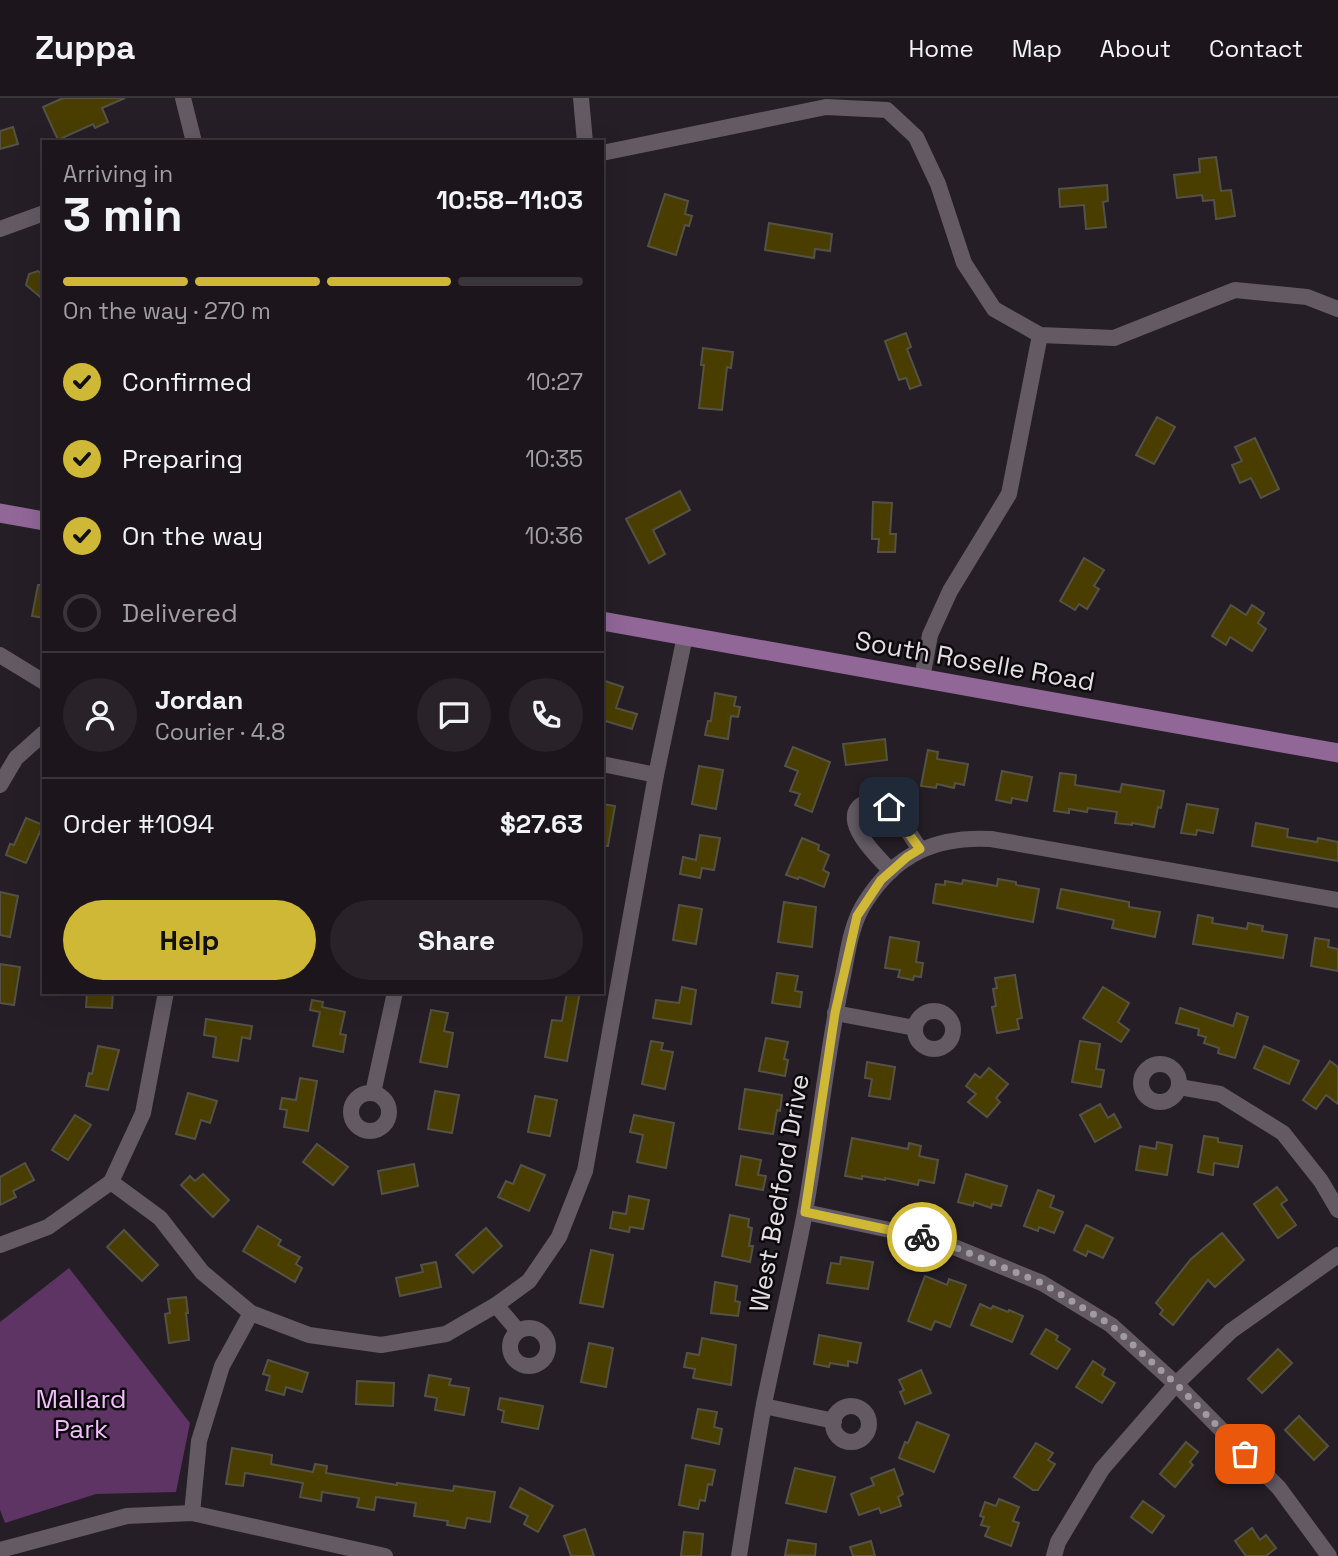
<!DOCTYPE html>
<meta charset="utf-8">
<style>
:root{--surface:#1c161c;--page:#292329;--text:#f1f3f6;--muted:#a09fa3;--line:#3a353b;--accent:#d0b837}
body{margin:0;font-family:"Space Grotesk",sans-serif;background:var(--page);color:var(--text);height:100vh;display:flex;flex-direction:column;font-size:26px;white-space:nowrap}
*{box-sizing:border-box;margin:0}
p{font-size:23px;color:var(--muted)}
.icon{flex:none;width:38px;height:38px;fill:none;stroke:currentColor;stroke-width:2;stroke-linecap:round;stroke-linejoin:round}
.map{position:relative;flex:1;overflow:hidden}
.drawer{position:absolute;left:42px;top:42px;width:562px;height:854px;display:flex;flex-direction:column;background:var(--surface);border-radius:0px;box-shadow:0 7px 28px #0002,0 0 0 2px var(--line)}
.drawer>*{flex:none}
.pin{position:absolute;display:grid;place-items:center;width:60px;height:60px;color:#fff;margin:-30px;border-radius:14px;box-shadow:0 4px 10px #0006}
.courier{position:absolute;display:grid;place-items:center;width:70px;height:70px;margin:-35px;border:5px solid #d0b837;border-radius:50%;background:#fff;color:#222;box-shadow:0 2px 9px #0007}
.overview em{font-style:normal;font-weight:800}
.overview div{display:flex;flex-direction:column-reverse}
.overview{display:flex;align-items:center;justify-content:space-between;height:119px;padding:0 21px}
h1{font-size:46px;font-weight:800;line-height:52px}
.bar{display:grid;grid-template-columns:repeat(4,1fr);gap:10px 7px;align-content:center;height:84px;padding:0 21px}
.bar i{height:9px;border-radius:5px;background:var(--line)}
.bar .selected{background:var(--accent)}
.bar p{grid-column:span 4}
.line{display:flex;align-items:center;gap:18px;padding:0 21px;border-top:2px solid var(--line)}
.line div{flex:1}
.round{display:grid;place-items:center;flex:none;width:74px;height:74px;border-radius:37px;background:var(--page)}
ol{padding:0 21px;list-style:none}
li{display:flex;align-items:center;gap:21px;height:77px}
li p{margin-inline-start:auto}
li .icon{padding:7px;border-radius:50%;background:var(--accent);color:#111;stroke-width:4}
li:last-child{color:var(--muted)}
li i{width:38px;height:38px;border:4px solid var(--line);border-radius:50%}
.action{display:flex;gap:14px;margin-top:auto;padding:14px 21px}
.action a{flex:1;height:80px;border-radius:42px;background:var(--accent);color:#111;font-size:28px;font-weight:800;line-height:80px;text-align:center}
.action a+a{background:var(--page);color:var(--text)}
header{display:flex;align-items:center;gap:42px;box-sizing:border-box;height:98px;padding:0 35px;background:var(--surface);border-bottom:2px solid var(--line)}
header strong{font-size:33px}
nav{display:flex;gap:38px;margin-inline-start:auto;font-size:24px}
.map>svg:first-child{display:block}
.green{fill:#5d3464}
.building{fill:#493e00;stroke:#545246;stroke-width:2}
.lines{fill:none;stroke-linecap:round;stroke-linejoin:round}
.minor{stroke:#635a64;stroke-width:16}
.major{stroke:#916798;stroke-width:19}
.done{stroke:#a09ba1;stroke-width:7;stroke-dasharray:0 12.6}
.route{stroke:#d0b837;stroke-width:9}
.labels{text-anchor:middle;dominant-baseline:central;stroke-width:5;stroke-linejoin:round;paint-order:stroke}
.street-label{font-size:26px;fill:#e3dee3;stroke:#0c090c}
.park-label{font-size:26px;fill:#f2bdfb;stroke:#0c090c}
</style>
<header>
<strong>Zuppa</strong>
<nav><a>Home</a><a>Map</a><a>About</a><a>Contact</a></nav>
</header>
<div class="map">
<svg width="1338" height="1458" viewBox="0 0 1338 1458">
<rect width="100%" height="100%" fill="#251e26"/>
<polygon class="green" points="69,1170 190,1325 176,1394 96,1396 5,1425 0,1412 0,1224"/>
<g class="building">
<polygon points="63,0 125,0 102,10 108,24 95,30 93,26 58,42 43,9"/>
<polygon points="13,29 18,46 0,51 0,33"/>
<polygon points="1216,59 1221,93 1231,92 1235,118 1216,121 1214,102 1203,103 1202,97 1177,100 1174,77 1200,74 1199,61"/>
<polygon points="1107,87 1108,103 1103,104 1106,129 1086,131 1084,107 1060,109 1059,91"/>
<polygon points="665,96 688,103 685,116 692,118 689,128 685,127 676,157 648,148"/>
<polygon points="769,125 832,136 830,153 815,151 814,160 765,152"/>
<polygon points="38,173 44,178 44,202 26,187 29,176"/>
<polygon points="906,235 911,249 907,251 921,287 910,291 906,280 899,282 885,243"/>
<polygon points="703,250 733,254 731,270 727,269 722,312 699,310 704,267 701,267"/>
<polygon points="1157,319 1175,329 1154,366 1136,357"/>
<polygon points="1255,340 1279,391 1261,400 1251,380 1240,385 1232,367 1242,363 1235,349"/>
<polygon points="680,393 690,412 653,432 665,456 649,465 626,421"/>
<polygon points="873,404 892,405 890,436 896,436 895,454 878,454 879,441 872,441"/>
<polygon points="1084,460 1104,472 1094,488 1099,491 1087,511 1079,506 1075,512 1060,503"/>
<polygon points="38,487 44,487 44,520 32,518"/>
<polygon points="1231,507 1246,517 1252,507 1264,515 1258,525 1266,531 1252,553 1230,539 1226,547 1212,538"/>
<polygon points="602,582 623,589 616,610 637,616 632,631 602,622"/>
<polygon points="715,595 736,599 734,608 740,609 738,619 731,618 728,641 705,637 708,623 711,623"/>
<polygon points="885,641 887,662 846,667 843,646"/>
<polygon points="793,649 830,664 812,714 795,707 800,696 790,693 798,673 785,668"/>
<polygon points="928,652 938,654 937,661 968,666 964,687 955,685 954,690 937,686 936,690 921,688"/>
<polygon points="699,668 723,672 716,711 692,706"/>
<polygon points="1002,673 1032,679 1027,703 1012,700 1011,705 996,702"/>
<polygon points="1060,675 1076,677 1075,687 1120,694 1122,686 1164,693 1161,710 1158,709 1154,729 1132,725 1132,727 1115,725 1117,714 1088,710 1087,714 1069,711 1069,715 1054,713"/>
<polygon points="602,706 615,708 608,748 602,748"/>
<polygon points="1187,706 1218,711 1213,735 1197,732 1196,737 1181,735"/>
<polygon points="26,720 43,727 26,765 6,757 10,746 14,747"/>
<polygon points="1256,725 1288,731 1287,739 1317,744 1318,740 1338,744 1338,763 1252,748"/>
<polygon points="700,737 720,740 714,772 702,770 700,780 680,776 683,759 696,762"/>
<polygon points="802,740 819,747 818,752 829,757 823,772 829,775 824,789 799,779 798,781 786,777"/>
<polygon points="998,781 1016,784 1016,787 1039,791 1033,824 933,805 936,786 945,787 945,783 962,786 963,782 997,788"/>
<polygon points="1061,791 1129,804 1129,809 1160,814 1155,839 1112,830 1114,822 1057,810"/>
<polygon points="0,794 18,798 10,839 0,837"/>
<polygon points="784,804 816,809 812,849 778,844"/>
<polygon points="679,807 702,811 696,846 673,842"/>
<polygon points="1198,817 1213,820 1212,825 1247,831 1248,825 1263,828 1262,833 1287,837 1283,860 1193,846"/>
<polygon points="890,839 919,844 916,864 923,865 921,879 914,878 913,882 898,879 900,872 885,870"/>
<polygon points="1315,840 1329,842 1328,849 1338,851 1338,873 1311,868"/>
<polygon points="0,866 20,869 14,907 0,905"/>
<polygon points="777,875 798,878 795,893 802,894 800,909 772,905"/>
<polygon points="1015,877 1022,920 1017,921 1019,931 997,935 992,909 996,908 993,891 997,890 995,880"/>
<polygon points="682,889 696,892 691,926 653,920 656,902 679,905"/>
<polygon points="1103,889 1129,905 1118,924 1129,932 1121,944 1083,920"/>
<polygon points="87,894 113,894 112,910 86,909"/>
<polygon points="567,894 580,894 567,963 545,959 552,922 562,923"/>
<polygon points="312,902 323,904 322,909 345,914 340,936 346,937 343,954 313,948 320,914 310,912"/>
<polygon points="1180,910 1233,928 1237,915 1248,919 1235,960 1218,955 1219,950 1204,945 1206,939 1198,937 1199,931 1176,925"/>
<polygon points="431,912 448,915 444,933 453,935 447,969 420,964"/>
<polygon points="206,921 252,928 250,941 242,939 238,963 213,959 216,939 204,937"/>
<polygon points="766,940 788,944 784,961 788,962 785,978 759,973"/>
<polygon points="651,943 663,945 661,952 673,954 665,991 642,986"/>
<polygon points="1080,943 1100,946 1096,971 1104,972 1101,989 1072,984"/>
<polygon points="98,948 119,952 108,992 86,988 89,975 92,976"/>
<polygon points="1264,948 1299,963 1289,986 1254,970"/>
<polygon points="1330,963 1338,969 1338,1006 1326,997 1316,1011 1303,1002"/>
<polygon points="867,964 895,969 890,1001 869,998 872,981 865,980"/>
<polygon points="989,970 1008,986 996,1000 1000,1004 987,1019 968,1004 976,996 966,988 975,976 980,980"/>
<polygon points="300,980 317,983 308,1033 284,1029 287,1012 280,1011 282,1000 296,1002"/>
<polygon points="745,991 782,997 780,1013 777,1012 773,1036 739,1031"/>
<polygon points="435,993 459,997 452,1035 428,1031"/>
<polygon points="188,995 217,1003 210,1025 201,1022 195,1041 176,1036"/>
<polygon points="535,998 557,1002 550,1038 528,1034"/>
<polygon points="1100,1006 1108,1020 1114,1016 1121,1029 1095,1044 1080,1017"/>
<polygon points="75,1017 91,1027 68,1062 52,1052"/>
<polygon points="634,1017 674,1025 666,1070 637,1064 643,1037 630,1034"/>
<polygon points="1204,1038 1218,1040 1218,1044 1242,1048 1238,1069 1214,1065 1213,1077 1198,1074"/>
<polygon points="852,1040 908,1051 909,1045 921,1048 919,1058 938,1062 934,1085 919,1082 918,1087 885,1080 885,1082 862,1078 862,1081 845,1078"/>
<polygon points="1157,1044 1172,1047 1167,1077 1136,1072 1140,1048 1156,1051"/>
<polygon points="317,1046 348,1069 333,1087 303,1064"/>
<polygon points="741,1058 761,1062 758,1077 766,1078 763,1092 736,1087"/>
<polygon points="25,1065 34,1082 13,1093 16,1099 0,1107 0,1079"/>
<polygon points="414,1066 418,1088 382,1096 378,1073"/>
<polygon points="521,1067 545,1077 529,1113 498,1099 506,1083 513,1086"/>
<polygon points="203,1076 229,1102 213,1119 181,1087 190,1078 195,1083"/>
<polygon points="966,1076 1007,1088 1001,1108 992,1106 991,1110 974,1104 973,1108 958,1104"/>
<polygon points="1277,1089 1287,1102 1281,1106 1296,1127 1278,1140 1254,1106"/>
<polygon points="1038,1092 1054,1098 1050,1109 1063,1114 1054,1135 1039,1129 1038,1133 1024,1128"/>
<polygon points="629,1098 649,1102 643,1131 630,1129 629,1134 610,1130 613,1114 626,1116"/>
<polygon points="730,1117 749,1121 748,1129 752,1130 749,1148 753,1148 750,1164 722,1158"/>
<polygon points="1086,1127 1113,1140 1103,1160 1088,1153 1086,1158 1074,1152"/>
<polygon points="258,1128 281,1142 278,1147 300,1159 296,1166 302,1170 295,1184 243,1153"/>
<polygon points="486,1130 502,1148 473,1175 456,1157"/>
<polygon points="124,1132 158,1167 142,1183 107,1149"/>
<polygon points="1222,1135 1244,1162 1215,1189 1208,1182 1173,1227 1160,1216 1163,1212 1156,1205 1191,1161"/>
<polygon points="591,1152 613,1157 603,1209 580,1205"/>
<polygon points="841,1159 873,1164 868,1191 827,1185 831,1165 840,1166"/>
<polygon points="436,1164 441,1189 400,1198 396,1180 423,1174 421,1167"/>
<polygon points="925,1178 947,1187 949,1181 966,1187 950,1229 935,1223 931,1232 908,1223"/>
<polygon points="715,1184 737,1188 735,1203 740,1204 738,1218 711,1215"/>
<polygon points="186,1199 188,1215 186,1215 189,1242 169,1245 165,1216 170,1215 168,1201"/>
<polygon points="980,1206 991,1211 993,1208 1008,1214 1009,1212 1023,1218 1012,1244 971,1227"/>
<polygon points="1046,1231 1058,1238 1056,1242 1070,1251 1057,1271 1031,1256"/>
<polygon points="819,1237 861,1245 857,1265 848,1263 848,1268 830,1265 829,1269 814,1266"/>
<polygon points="702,1240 736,1247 731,1287 693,1280 695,1271 684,1269 687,1255 699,1257"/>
<polygon points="589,1245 613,1250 606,1289 581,1284"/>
<polygon points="1278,1251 1292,1265 1262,1295 1248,1281"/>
<polygon points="268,1262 308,1275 302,1294 286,1289 284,1297 266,1292 270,1278 263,1276"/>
<polygon points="1093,1263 1105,1271 1102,1277 1115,1285 1102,1305 1076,1289"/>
<polygon points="921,1272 931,1295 905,1306 900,1294 904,1292 899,1282"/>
<polygon points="429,1277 451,1281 449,1287 469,1290 464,1317 435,1312 437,1300 425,1298"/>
<polygon points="357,1283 394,1285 393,1308 356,1306"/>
<polygon points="500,1300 543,1308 538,1331 502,1324 504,1313 498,1311"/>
<polygon points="698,1311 717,1314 714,1329 722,1331 719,1346 692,1340"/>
<polygon points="1299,1318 1328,1348 1314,1362 1285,1332"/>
<polygon points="917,1324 949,1337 934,1374 899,1360 905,1344 908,1345"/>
<polygon points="1186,1344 1198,1354 1190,1364 1193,1367 1175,1389 1160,1376"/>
<polygon points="1036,1345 1053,1355 1048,1362 1055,1366 1038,1392 1033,1392 1014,1379"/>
<polygon points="232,1350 272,1357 271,1366 313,1374 315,1366 327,1368 326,1375 397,1387 397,1385 453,1393 454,1388 495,1394 490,1424 467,1420 465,1430 447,1427 448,1423 414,1418 416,1405 376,1399 374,1412 357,1409 359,1400 322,1394 321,1403 300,1399 303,1385 269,1379 245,1375 243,1388 226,1386"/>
<polygon points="686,1367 715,1372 712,1387 708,1386 705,1403 700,1402 698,1411 679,1407"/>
<polygon points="795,1370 835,1379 826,1414 786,1405"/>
<polygon points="894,1371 903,1396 898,1399 901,1408 881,1415 879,1410 859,1417 851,1396 874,1387 871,1380"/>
<polygon points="520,1390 553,1408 538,1434 524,1426 528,1418 510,1409"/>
<polygon points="999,1401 1019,1409 1013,1423 1019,1425 1011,1448 985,1438 989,1429 981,1427 984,1419 980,1418 985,1404 996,1408"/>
<polygon points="1143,1403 1164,1418 1152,1435 1131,1419"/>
<polygon points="1252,1430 1260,1442 1266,1437 1276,1450 1266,1458 1246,1458 1235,1443"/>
<polygon points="585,1431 594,1458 571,1458 564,1438"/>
<polygon points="684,1434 703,1436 701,1458 681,1458"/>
<polygon points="788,1442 816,1446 815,1458 785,1457"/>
<polygon points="871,1443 875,1458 853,1458 850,1449"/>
</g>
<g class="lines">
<g class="minor">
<polyline points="183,0 194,44"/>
<polyline points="581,0 585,44"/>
<polyline points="602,55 826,9 887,12 916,39 938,86 964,165 994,211 1040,237 1114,240 1235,192 1307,199 1338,211"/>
<polyline points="0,131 44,115"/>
<polyline points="0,557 44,584"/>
<polyline points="922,580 930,537 950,493 1009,396 1040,237"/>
<polyline points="602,666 656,677"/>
<polyline points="0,687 16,660 44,635"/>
<path d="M 891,773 C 879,760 833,718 867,704 C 874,701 881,703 887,707 C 900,717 910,738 920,751"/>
<polyline points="166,894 143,1015 111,1084 160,1120 202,1174 251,1215 309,1237 381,1247 446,1236 496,1207 529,1183 559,1139 585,1073 656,677 685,538"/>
<circle cx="934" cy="932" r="19"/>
<polyline points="835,915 915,930"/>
<circle cx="1160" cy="985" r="19"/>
<polyline points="1179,989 1220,996 1283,1035 1321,1083 1338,1112"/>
<circle cx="370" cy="1014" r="19"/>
<polyline points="373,995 395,894"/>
<polyline points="805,1114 937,1142 1042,1185 1111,1227 1176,1286 1279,1390 1329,1458"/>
<polyline points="0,1147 48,1129 111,1084"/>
<polyline points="496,1207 518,1233"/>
<circle cx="529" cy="1249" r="19"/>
<polyline points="764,1308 834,1323"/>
<circle cx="851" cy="1326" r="18"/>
<polyline points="192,1415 199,1343 222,1268 251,1215"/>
<polyline points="0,1452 127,1418 192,1415 385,1458"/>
<path d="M 739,1458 C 747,1407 755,1357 764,1306 C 777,1242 793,1178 805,1114 C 819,1036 826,956 843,878 C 848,853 851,825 866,803 C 896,756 936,738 991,741 L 1338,802"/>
<polyline points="1054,1458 1058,1444 1102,1371 1176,1286 1231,1233 1338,1157"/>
</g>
<g class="major">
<polyline points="0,415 44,423"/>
<polyline points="602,523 1338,655"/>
</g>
</g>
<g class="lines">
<polyline class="done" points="922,1139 937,1142 1042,1185 1111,1227 1176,1286 1245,1356"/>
<polyline class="route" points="889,709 920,751 907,759 881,782 857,818 835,915 805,1114 922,1139"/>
</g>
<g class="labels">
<g class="street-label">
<text transform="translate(975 563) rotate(10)">South Roselle Road</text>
<text transform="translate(779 1095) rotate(-80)">West Bedford Drive</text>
</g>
<g class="park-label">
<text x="81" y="1301">Mallard<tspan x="81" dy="30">Park</tspan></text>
</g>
</g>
</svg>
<div class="pin" style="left:1245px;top:1356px;background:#ea580c"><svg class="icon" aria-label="bag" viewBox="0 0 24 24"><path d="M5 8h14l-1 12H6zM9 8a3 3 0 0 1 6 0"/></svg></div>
<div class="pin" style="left:889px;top:709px;background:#1f2937"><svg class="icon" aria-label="home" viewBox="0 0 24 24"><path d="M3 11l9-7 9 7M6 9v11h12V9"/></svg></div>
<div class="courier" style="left:922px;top:1139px"><svg class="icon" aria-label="bike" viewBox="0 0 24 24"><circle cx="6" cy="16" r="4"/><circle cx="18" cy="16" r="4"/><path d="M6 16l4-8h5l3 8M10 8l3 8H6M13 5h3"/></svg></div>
<section class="drawer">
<div class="overview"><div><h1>3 min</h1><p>Arriving in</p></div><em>10:58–11:03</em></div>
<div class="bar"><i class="selected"></i><i class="selected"></i><i class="selected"></i><i></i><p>On the way · 270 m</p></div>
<ol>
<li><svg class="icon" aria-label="check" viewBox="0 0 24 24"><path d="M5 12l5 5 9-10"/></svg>Confirmed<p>10:27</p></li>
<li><svg class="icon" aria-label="check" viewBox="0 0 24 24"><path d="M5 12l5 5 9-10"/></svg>Preparing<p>10:35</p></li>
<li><svg class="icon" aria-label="check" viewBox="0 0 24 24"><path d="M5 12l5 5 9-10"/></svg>On the way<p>10:36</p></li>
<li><i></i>Delivered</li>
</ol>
<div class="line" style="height:126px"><a class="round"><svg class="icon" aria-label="person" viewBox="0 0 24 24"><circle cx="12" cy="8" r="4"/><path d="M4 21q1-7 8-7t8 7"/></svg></a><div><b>Jordan</b><p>Courier · 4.8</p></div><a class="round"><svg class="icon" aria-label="chat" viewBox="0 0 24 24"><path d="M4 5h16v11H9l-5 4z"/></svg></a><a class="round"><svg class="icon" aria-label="phone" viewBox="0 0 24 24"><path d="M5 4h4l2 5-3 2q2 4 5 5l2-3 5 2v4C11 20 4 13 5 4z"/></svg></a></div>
<div class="line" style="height:91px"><div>Order #1094</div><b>$27.63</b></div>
<div class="action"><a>Help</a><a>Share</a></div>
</section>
</div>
